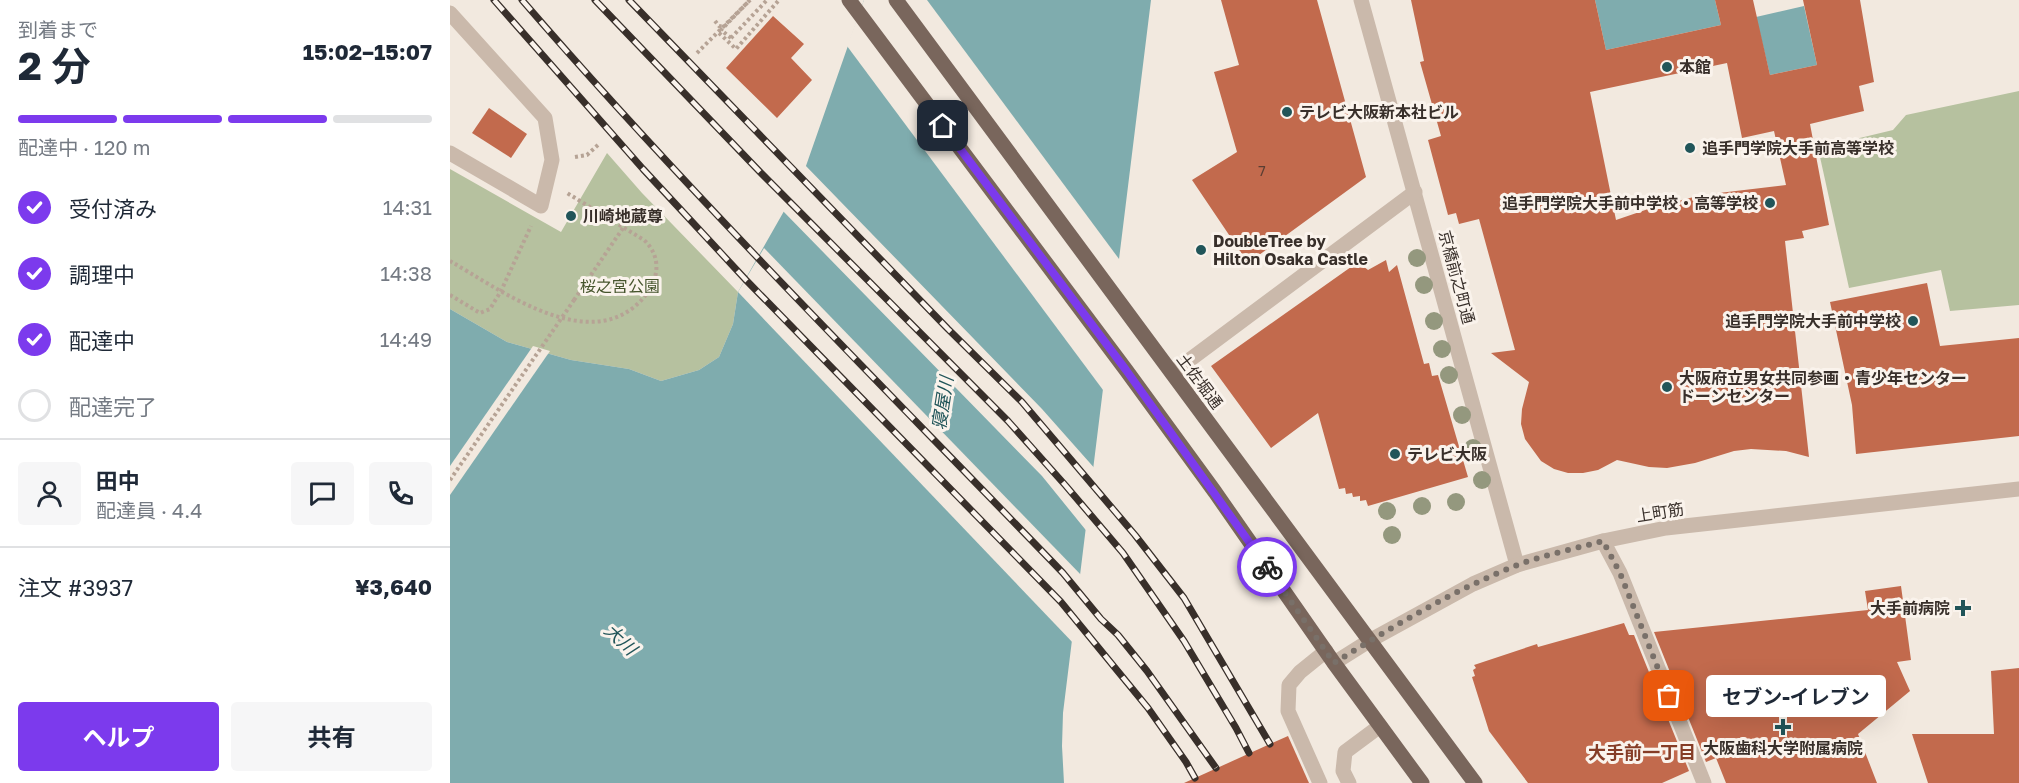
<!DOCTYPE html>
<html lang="ja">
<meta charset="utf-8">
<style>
:root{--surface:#fff;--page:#f6f6f7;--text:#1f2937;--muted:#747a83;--line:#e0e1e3;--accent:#7c3aed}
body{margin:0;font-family:"Golos Text","Noto Sans JP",sans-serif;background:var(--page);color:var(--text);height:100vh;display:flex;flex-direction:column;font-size:22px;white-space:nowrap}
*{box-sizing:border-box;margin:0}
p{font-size:20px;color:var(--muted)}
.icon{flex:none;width:33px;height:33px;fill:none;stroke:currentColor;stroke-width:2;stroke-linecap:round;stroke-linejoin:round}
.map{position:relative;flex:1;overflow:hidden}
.side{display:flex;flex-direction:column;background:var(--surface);width:450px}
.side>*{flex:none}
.pin{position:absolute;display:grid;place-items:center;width:51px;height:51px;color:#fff;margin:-26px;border-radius:12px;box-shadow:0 3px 9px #0006}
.courier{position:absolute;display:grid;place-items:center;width:60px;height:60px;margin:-30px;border:4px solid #7c3aed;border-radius:50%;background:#fff;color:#222;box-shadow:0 2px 8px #0007}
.bubble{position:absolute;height:42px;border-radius:6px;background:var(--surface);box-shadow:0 6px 24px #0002;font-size:20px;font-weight:700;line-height:42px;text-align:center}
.overview em{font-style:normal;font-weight:700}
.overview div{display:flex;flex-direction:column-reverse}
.overview{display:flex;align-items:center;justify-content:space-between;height:102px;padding:0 18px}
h1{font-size:39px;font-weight:700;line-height:45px}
.bar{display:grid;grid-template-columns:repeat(4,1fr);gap:9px 6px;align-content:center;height:72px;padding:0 18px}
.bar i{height:8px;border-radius:4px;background:var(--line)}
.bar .selected{background:var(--accent)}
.bar p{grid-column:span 4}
.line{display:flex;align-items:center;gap:15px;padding:0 18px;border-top:2px solid var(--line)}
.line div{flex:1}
.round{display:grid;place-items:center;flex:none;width:63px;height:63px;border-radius:6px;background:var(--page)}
ol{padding:0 18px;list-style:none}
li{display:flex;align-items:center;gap:18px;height:66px}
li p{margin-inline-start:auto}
li .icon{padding:6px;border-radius:50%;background:var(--accent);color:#fff;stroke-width:4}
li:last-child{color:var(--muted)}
li i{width:33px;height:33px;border:3px solid var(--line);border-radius:50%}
.action{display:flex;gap:12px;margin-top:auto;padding:12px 18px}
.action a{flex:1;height:69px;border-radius:6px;background:var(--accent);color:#fff;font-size:24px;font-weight:700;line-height:69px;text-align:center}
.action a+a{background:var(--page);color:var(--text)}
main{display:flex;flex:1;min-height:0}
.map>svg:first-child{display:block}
.green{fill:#b6c19f}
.water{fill:#7facae}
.pier{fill:#f2e9df}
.building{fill:#c26a4d;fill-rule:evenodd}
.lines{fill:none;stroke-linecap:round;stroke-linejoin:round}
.path{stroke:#b6a395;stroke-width:4;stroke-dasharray:3 3;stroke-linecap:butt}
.minor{stroke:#cab9ab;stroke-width:15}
.major{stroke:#79665c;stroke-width:15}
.rail-casing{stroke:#382f2a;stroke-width:7}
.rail{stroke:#faf3ec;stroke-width:4.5;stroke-dasharray:14;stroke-linecap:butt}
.path-bridge{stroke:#b6a395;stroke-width:4;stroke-dasharray:3 3;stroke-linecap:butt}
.tree{fill:#94987e}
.done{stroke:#797069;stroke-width:6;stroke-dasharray:0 10.8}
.route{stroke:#7c3aed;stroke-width:8}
.poi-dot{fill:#215559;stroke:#faf3ec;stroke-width:2}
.labels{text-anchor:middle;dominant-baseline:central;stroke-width:6;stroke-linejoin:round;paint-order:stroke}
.number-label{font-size:14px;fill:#5a3e33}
.poi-label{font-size:16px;font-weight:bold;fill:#382f2a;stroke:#faf3ec;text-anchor:start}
.street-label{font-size:16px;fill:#382f2a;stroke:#faf3ec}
.park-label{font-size:16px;fill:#47562e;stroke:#faf3ec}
.water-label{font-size:18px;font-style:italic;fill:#215559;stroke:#faf3ec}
.neighbourhood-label{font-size:18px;font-weight:bold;fill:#853c26;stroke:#faf3ec}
</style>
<main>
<section class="side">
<div class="overview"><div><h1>2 分</h1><p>到着まで</p></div><em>15:02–15:07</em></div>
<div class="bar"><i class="selected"></i><i class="selected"></i><i class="selected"></i><i></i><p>配達中 · 120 m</p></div>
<ol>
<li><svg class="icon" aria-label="check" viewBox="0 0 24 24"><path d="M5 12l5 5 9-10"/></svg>受付済み<p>14:31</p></li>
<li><svg class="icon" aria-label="check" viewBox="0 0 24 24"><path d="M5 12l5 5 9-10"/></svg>調理中<p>14:38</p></li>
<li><svg class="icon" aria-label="check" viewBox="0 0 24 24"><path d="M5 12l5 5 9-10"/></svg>配達中<p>14:49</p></li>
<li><i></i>配達完了</li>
</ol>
<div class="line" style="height:108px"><a class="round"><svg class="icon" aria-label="person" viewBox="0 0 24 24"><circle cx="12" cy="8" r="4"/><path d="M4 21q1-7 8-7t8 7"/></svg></a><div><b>田中</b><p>配達員 · 4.4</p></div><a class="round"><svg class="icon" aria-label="chat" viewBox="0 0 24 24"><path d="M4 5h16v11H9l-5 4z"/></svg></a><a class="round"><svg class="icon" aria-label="phone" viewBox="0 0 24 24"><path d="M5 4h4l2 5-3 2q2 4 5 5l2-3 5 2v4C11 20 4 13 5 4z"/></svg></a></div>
<div class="line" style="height:78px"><div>注文 #3937</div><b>¥3,640</b></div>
<div class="action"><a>ヘルプ</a><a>共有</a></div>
</section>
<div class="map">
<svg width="1569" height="783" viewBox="0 0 1569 783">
<rect width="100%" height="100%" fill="#f2e9df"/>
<g class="green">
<polygon points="1569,91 1569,305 1500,311 1491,270 1399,288 1368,148 1443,130 1456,115"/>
<polygon points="157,153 192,193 288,292 283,324 269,357 249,370 211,381 179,369 121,360 57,342 0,309 0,169 111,232"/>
</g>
<g class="water">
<polygon points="414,0 701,0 613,713 612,746 614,783 0,783 0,309 57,342 121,360 179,369 211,381 249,370 269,357 283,324 288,292 350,183"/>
<polygon points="1145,0 1265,0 1271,25 1156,50"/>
<polygon points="1354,6 1367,65 1320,75 1306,17"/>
</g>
<g class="pier">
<polygon points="414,0 477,0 672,263 656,394 397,46"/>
<polygon points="354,164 592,409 647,471 639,534 592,476 332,210 348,182"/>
<polygon points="314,248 634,578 626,646 288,292"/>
<polygon points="83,346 100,351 0,495 0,466"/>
</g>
<g class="building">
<polygon points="771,0 867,0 916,177 798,263 742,180 787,152 764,72 789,65"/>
<path d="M 961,0 L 1145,0 L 1156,50 L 1271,25 L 1265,0 L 1303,0 L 1320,75 L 1367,65 L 1353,0 L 1410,0 L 1424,82 L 1409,86 L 1414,111 L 1360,124 L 1379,225 L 1352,231 L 1354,238 L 1335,241 L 1359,457 L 1336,451 L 1301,449 L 1284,451 L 1245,463 L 1217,468 L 1199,467 L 1167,460 L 1148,470 L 1133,473 L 1118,473 L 1104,469 L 1091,461 L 1075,439 L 1071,424 L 1072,409 L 1079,382 L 1041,353 L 1065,350 L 1029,219 L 1009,224 L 1006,213 L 998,215 L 978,140 L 991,136 L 970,62 L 974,61 ZM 1277,63 L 1292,138 L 1324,131 L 1336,185 L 1252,195 L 1207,206 L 1166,220 L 1140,92 Z"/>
<polygon points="323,16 354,44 341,58 362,80 327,118 276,68"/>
<polygon points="39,108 77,134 61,158 22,133"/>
<polygon points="936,260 939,272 947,265 974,364 979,363 982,376 988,375 1018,477 918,506 916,500 910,501 910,496 903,497 902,493 896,494 895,488 889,489 868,413 821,448 761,366 908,262 918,270"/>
<polygon points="1477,283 1490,346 1569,338 1569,436 1406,454 1402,405 1380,302"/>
<polygon points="1451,586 1461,660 1447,662 1460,691 1408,734 1427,783 1276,783 1266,758 1256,762 1204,632 1418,610 1415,591"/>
<polygon points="1174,623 1179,635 1184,635 1239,771 1212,783 1078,783 1039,731 1022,677 1025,676 1023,670 1026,668 1024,665 1087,644 1088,647"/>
<polygon points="1569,668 1569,783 1478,783 1462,734 1544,734 1541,671"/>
<polygon points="838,736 859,783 734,783 820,744"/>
</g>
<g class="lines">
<g class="path">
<polyline points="265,21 269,26 274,27"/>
<polyline points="269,33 286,49 329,0"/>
<polyline points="281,38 317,0"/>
<polyline points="247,53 300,0"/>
<polyline points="125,157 137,155 149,144"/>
<path d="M 0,261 C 47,288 127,347 180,310 C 190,303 199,293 203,282 C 210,267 206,251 194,240 L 117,193"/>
<polyline points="0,295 30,313 40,309 51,291 81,226"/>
<polyline points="124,300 173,228"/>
</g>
<g class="minor">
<polyline points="911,0 1067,565"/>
<polyline points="0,13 95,118 102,160 91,206 0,153"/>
<polyline points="722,373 965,192"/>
<polyline points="1153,541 1170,573 1254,783"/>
<polyline points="884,663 919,641 1023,584 1067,565 1153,541 1216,528 1569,489"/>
<polyline points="870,783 838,711 839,685 850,672 876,651"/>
<polyline points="899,783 893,771 895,752 930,726"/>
</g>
<g class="major">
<polyline points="399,0 676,370 765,492 884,663 972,783"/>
<polyline points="446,0 1025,783"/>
</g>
<g class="rail-casing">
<g id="rail">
<polyline points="44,0 193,169 296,280 611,602 698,708 736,762 745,778"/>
<path d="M 72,0 C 244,199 431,384 613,573 L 651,619 L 668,635 L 697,671 L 766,768"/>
<polyline points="145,0 311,173 558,421 616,486 673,553 734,641 786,728 799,753"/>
<polyline points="179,0 498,329 572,402 685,535 734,598 820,744"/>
</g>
</g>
<use href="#rail" class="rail"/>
<g class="path-bridge">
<polyline points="281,38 271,30 300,0"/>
<polyline points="0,480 124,300"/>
</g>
</g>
<g class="tree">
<circle cx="967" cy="258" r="9"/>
<circle cx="974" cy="285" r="9"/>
<circle cx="984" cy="321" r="9"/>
<circle cx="992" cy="349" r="9"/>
<circle cx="999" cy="375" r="9"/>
<circle cx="1012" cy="415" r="9"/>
<circle cx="1023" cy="448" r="9"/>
<circle cx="1032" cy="480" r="9"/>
<circle cx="1006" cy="502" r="9"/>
<circle cx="972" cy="506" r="9"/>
<circle cx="937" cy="511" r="9"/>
<circle cx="942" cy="535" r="9"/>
</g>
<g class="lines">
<path class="done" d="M 817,567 L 884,663 C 942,627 1002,591 1065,566 C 1093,555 1124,549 1153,541 L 1170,573 L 1219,696"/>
<polyline class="route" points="493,126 676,370 817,567"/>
</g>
<g class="poi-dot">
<circle cx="1217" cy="67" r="6"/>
<circle cx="837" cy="112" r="6"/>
<circle cx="1240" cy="148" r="6"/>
<circle cx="1320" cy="203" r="6"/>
<circle cx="121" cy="216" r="6"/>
<circle cx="751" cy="250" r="6"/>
<circle cx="1463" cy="321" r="6"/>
<circle cx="1217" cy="387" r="6"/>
<circle cx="945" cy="454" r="6"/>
<path d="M1510 599h6v6h6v6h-6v6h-6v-6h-6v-6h6z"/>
<path d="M1330 718h6v6h6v6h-6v6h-6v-6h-6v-6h6z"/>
</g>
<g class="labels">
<g class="number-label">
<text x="812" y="170">7</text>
</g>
<g class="poi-label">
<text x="1229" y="67">本館</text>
<text x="849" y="112">テレビ大阪新本社ビル</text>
<text x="1252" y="148">追手門学院大手前高等学校</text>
<text x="1308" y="203" text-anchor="end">追手門学院大手前中学校・高等学校</text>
<text x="133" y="216">川崎地蔵尊</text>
<text x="763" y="241">DoubleTree by<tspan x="763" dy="18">Hilton Osaka Castle</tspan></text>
<text x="1451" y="321" text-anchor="end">追手門学院大手前中学校</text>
<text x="1229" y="378">大阪府立男女共同参画・青少年センター<tspan x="1229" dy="18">ドーンセンター</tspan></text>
<text x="957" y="454">テレビ大阪</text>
<text x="1500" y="608" text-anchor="end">大手前病院</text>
<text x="1333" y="748" text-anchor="middle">大阪歯科大学附属病院</text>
</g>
<g class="street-label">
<text transform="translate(1007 277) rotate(75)">京橋前之町通</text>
<text transform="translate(750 381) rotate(53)">土佐堀通</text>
<text transform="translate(1210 512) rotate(-9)">上町筋</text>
</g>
<g class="park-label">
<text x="170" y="286">桜之宮公園</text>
</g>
<g class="water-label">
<text transform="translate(492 403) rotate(-81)">寝屋川</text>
<text transform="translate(171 639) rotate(43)">大川</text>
</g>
<g class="neighbourhood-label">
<text x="1192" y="752">大手前一丁目</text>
</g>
</g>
</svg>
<div class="pin" style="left:1219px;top:696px;background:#ea580c"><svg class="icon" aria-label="bag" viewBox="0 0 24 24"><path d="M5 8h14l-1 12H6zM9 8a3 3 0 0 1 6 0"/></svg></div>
<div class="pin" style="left:493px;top:126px;background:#1f2937"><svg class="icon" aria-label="home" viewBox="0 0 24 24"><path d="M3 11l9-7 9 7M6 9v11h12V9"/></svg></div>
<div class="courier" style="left:817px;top:567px"><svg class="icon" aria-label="bike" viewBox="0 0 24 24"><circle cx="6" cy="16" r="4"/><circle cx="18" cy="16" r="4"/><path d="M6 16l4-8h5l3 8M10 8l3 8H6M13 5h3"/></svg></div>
<div class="bubble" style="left:1256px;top:675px;width:180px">セブン-イレブン</div>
</div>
</main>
